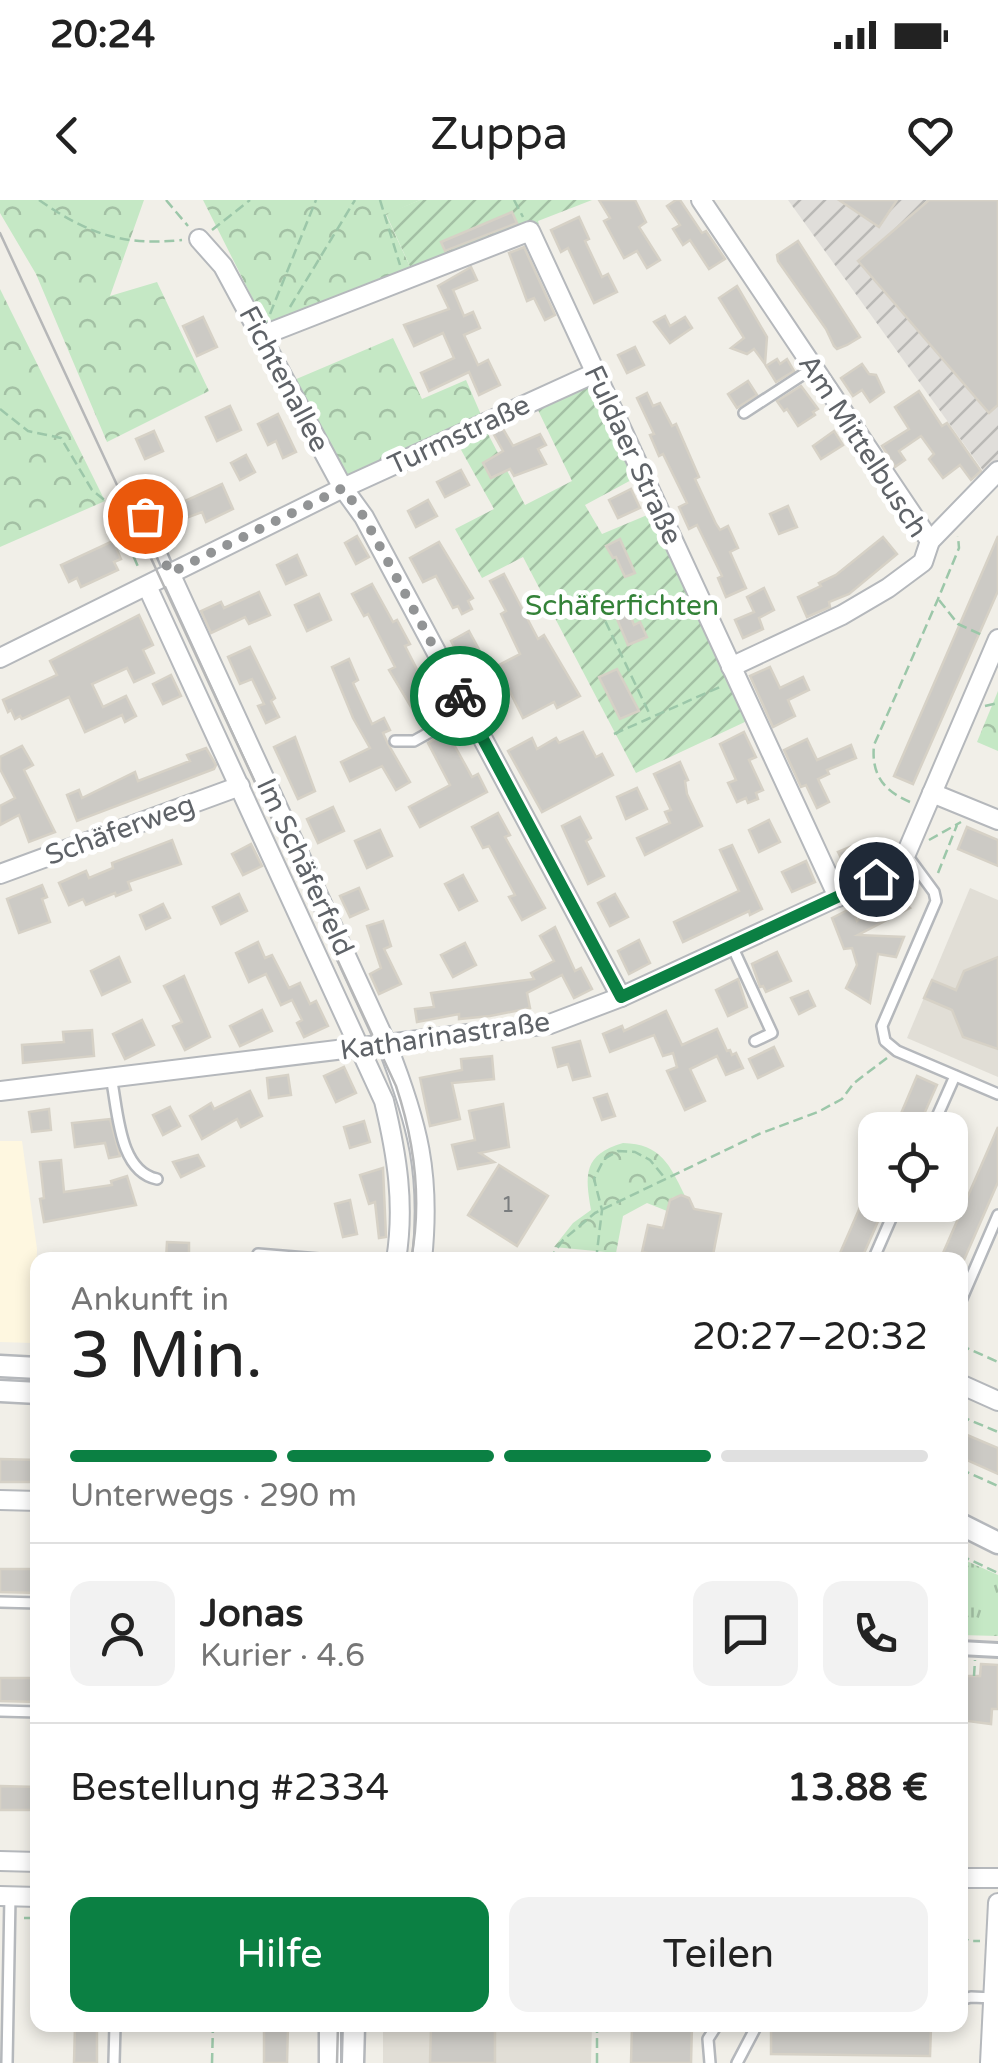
<!DOCTYPE html>
<html lang="de">
<meta charset="utf-8">
<style>
:root{--surface:#fff;--page:#f2f2f2;--text:#222;--muted:#767676;--line:#e0e0e0;--accent:#0b8043}
body{margin:0;font-family:"Varela Round",sans-serif;background:var(--page);color:var(--text);height:100vh;display:flex;flex-direction:column;font-size:38px;white-space:nowrap}
*{box-sizing:border-box;margin:0}
p{font-size:32px;color:var(--muted)}
.icon{flex:none;width:55px;height:55px;fill:none;stroke:currentColor;stroke-width:2;stroke-linecap:round;stroke-linejoin:round}
.map{position:relative;flex:1;overflow:hidden}
.side{position:absolute;left:30px;top:1052px;width:938px;height:780px;display:flex;flex-direction:column;background:var(--surface);border-radius:20px;box-shadow:0 5px 15px #0003}
.side>*{flex:none}
.tools{position:absolute;left:858px;top:912px;display:grid;gap:20px}
.tools a{display:grid;place-items:center;width:110px;height:110px;border-radius:20px;background:var(--surface);box-shadow:0 5px 15px #0003;font-size:50px}
.pin{position:absolute;display:grid;place-items:center;width:85px;height:85px;color:#fff;margin:-42px;border:5px solid #fff;border-radius:50%;box-shadow:0 2px 10px #0007}
.courier{position:absolute;display:grid;place-items:center;width:100px;height:100px;margin:-50px;border:8px solid #0b8043;border-radius:50%;background:#fff;color:#222;box-shadow:0 2px 12px #0007}
.summary em{font-style:normal;font-weight:600}
.summary div{display:flex;flex-direction:column-reverse}
.summary{display:flex;align-items:center;justify-content:space-between;height:170px;padding:0 40px}
h1{font-size:65px;font-weight:600;line-height:75px}
.bar{display:grid;grid-template-columns:repeat(4,1fr);gap:15px 10px;align-content:center;height:120px;padding:0 40px}
.bar i{height:12px;border-radius:8px;background:var(--line)}
.bar .current{background:var(--accent)}
.bar p{grid-column:span 4}
.line{display:flex;align-items:center;gap:25px;padding:0 40px;border-top:2px solid var(--line)}
.line div{flex:1}
.round{display:grid;place-items:center;flex:none;width:105px;height:105px;border-radius:20px;background:var(--page)}
.button{display:flex;gap:20px;margin-top:auto;padding:20px 40px}
.button a{flex:1;height:115px;border-radius:20px;background:var(--accent);color:#fff;font-size:40px;font-weight:600;line-height:115px;text-align:center}
.button a+a{background:var(--page);color:var(--text)}
.status{display:flex;justify-content:space-between;align-items:center;height:70px;padding:0 50px;background:var(--surface);direction:ltr}
.status svg{height:28px;fill:currentColor}
header{display:flex;justify-content:space-between;align-items:center;height:130px;padding:0 40px;background:var(--surface);font-size:45px;font-weight:600}
.map>svg:first-child{display:block}
.commercial{fill:#fef7e0}
.industrial{fill:url(#industrial-furrows)}
.education{fill:#e1ded6}
.grass{fill:url(#grass-tufts)}
.forest{fill:url(#forest-crowns)}
.garden{fill:url(#garden-furrows)}
.building{fill:#cccac5;stroke:#d6d1c6;stroke-width:2.5}
.lines{fill:none;stroke-linecap:round;stroke-linejoin:round}
.service-casing{stroke:#b5b8bc;stroke-width:14}
.pedestrian-casing{stroke:#b5b8bc;stroke-width:18}
.minor-casing{stroke:#b5b8bc;stroke-width:22}
.tertiary-casing{stroke:#b5b8bc;stroke-width:25}
.path{stroke:#9cc7a9;stroke-width:2.5;stroke-dasharray:10 5;stroke-linecap:butt}
.service{stroke:#fff;stroke-width:9}
.pedestrian{stroke:#fff;stroke-width:12}
.minor{stroke:#fff;stroke-width:18}
.tertiary{stroke:#fff;stroke-width:20}
.tram{stroke:#b6b7b8;stroke-width:2.5}
.done{stroke:#929495;stroke-width:10;stroke-dasharray:0 18}
.route{stroke:#0b8043;stroke-width:12}
.labels{text-anchor:middle;dominant-baseline:central;stroke-width:10;stroke-linejoin:round;paint-order:stroke}
.number-label{font-size:22px;fill:#7a7d7f}
.street-label{font-size:28px;fill:#5f6368;stroke:#fff}
.park-label{font-size:28px;fill:#348238;stroke:#fff}
</style>
<div class="status"><b>20:24</b><svg viewBox="0 0 49 12"><path d="M0 12V9h3v3zM5 12V6h3v6zM10 12V3h3v9zM15 12V0h3v12zM26 1h20v11H26zM47 4h2v5h-2z"/></svg></div>
<header><svg class="icon" aria-label="back" viewBox="0 0 24 24"><path d="M15 5l-7 7 7 7"/></svg>Zuppa<svg class="icon" aria-label="heart" viewBox="0 0 24 24"><path d="M12 20l-8-8c-3-5 5-10 8-4 3-6 11-1 8 4z"/></svg></header>
<div class="map">
<svg width="998" height="1863" viewBox="0 0 998 1863">
<defs>
<pattern id="industrial-furrows" width="10" height="10" patternUnits="userSpaceOnUse" patternTransform="scale(2.5)"><rect width="10" height="10" fill="#e0deda"/><path d="M-1 1l2-2M0 10L10 0M9 11l2-2" fill="none" stroke="#b9b8b5"/></pattern>
<pattern id="grass-tufts" width="24" height="20" patternUnits="userSpaceOnUse" patternTransform="scale(2.5)"><rect width="24" height="20" fill="#c5e8c5"/><path d="M3 7l-1-3M5 7V3M7 7l1-3M15 17l-1-3M17 17v-4M19 17l1-3" fill="none" stroke="#a3c0a4"/></pattern>
<pattern id="forest-crowns" width="20" height="18" patternUnits="userSpaceOnUse" patternTransform="scale(2.5)"><rect width="20" height="18" fill="#c5e8c5"/><path d="M2 6a3 3 0 1 1 6 0M12 15a3 3 0 1 1 6 0" fill="none" stroke="#a3c0a4"/></pattern>
<pattern id="garden-furrows" width="10" height="10" patternUnits="userSpaceOnUse" patternTransform="scale(2.5)"><rect width="10" height="10" fill="#c5e8c5"/><path d="M-1 1l2-2M0 10L10 0M9 11l2-2" fill="none" stroke="#a3c0a4"/></pattern>
</defs>
<rect width="100%" height="100%" fill="#f1efe8"/>
<polygon class="commercial" points="0,941 22,941 37,1049 33,1143 0,1142"/>
<polygon class="industrial" points="788,0 998,0 998,265 987,276"/>
<g class="education">
<polygon points="970,688 998,700 998,877 907,838"/>
<polygon points="383,1825 592,1825 591,1863 383,1863"/>
</g>
<polygon class="grass" points="960,1358 998,1375 998,1436 960,1435"/>
<g class="forest">
<polygon points="0,0 144,0 110,96 157,82 209,191 107,242 36,74 0,13"/>
<polygon points="203,0 420,0 386,15 413,73 268,129"/>
<polygon points="0,89 105,301 0,347"/>
<polygon points="393,138 422,199 466,180 482,217 344,279 294,180"/>
<polygon points="998,491 998,551 977,542"/>
<path d="M 623,943 C 661,944 670,965 685,996 L 673,997 L 667,1011 L 647,1003 L 623,1016 L 616,1053 L 554,1047 L 573,1023 L 591,1010 C 585,974 583,955 623,943 Z"/>
</g>
<g class="garden">
<polygon points="420,0 592,0 538,21 539,24 413,73 386,14"/>
<polygon points="591,185 635,278 585,305 602,334 652,313 747,521 636,573 523,357 482,378 455,329 494,309 460,248 487,232 525,305 572,281 537,208"/>
</g>
<g class="building">
<polygon points="599,0 635,0 646,22 639,27 660,60 647,68 637,51 624,58 604,21 610,18"/>
<polygon points="676,0 680,0 702,33 706,31 725,59 709,69 690,40 683,45 673,29 680,25 667,6"/>
<polygon points="839,0 897,0 879,27"/>
<polygon points="929,0 998,0 998,205 989,213 858,61"/>
<polygon points="512,12 517,23 445,51 441,42"/>
<polygon points="579,17 589,39 585,41 602,77 608,74 617,92 594,103 568,48 561,52 551,30"/>
<polygon points="798,41 860,137 847,145 837,149 834,146 826,129 778,61 777,55"/>
<polygon points="524,47 555,115 545,120 534,98 527,101 509,53"/>
<polygon points="471,67 477,80 453,90 464,116 473,112 480,128 464,135 478,165 488,160 500,185 479,195 469,172 429,191 421,173 454,158 443,133 414,146 404,125 449,109 438,86"/>
<polygon points="737,86 767,137 765,164 754,149 747,154 731,148 744,138 719,98"/>
<polygon points="665,116 670,126 685,117 692,128 670,143 654,122"/>
<polygon points="203,117 217,147 197,156 183,126"/>
<polygon points="635,147 644,165 627,173 618,155"/>
<polygon points="777,159 780,164 787,159 794,171 776,182 766,166"/>
<polygon points="862,164 869,174 876,175 884,192 870,202 862,190 853,196 841,178"/>
<polygon points="748,181 757,195 737,208 728,194"/>
<polygon points="801,186 818,209 813,212 815,215 798,226 787,209 784,211 777,201"/>
<polygon points="919,191 942,226 947,223 981,271 971,280 960,265 943,278 929,259 934,254 921,236 899,251 905,260 895,267 882,246 909,229 895,207"/>
<polygon points="647,193 653,206 660,203 672,226 676,224 699,277 695,279 716,324 720,330 728,326 738,348 730,352 746,388 726,397 718,378 722,376 697,325 689,329 679,307 687,303 663,254 659,256 650,235 654,234 637,198"/>
<polygon points="230,206 241,230 217,241 206,217"/>
<polygon points="278,214 296,252 283,258 276,241 268,245 258,224"/>
<polygon points="503,229 513,246 540,234 546,245 538,249 546,264 514,276 510,269 491,278 483,263 503,251 493,233"/>
<polygon points="154,231 163,251 145,259 136,239"/>
<polygon points="834,231 843,245 821,259 813,246"/>
<polygon points="246,255 255,272 240,280 231,263"/>
<polygon points="461,270 469,285 445,297 437,282"/>
<polygon points="222,284 233,309 206,322 202,312 178,321 172,310 166,312 161,301 179,292 183,302"/>
<polygon points="631,289 640,308 618,318 609,300"/>
<polygon points="428,300 437,316 416,327 408,311"/>
<polygon points="788,306 797,327 779,334 770,314"/>
<polygon points="357,336 369,357 356,364 345,343"/>
<polygon points="998,336 998,391 913,584 894,576"/>
<polygon points="883,337 897,354 849,394 829,402 830,407 807,417 798,397 821,386 819,383 836,375"/>
<polygon points="620,339 635,373 625,377 616,357 613,358 606,346"/>
<polygon points="113,341 121,359 114,362 118,370 81,387 77,378 69,382 61,365"/>
<polygon points="439,342 473,398 468,401 472,409 462,414 458,406 453,408 436,376 423,382 410,358"/>
<polygon points="297,355 306,375 286,384 277,365"/>
<polygon points="504,374 538,439 544,435 580,496 557,508 554,502 523,518 497,466 520,454 501,414 506,411 490,381"/>
<polygon points="372,384 393,422 397,420 410,444 405,446 441,516 423,527 389,470 395,467 368,414 364,416 352,394"/>
<polygon points="764,388 774,410 759,418 763,429 743,438 735,420 754,412 747,397"/>
<polygon points="259,392 270,415 249,424 245,417 211,433 201,411 221,402 224,408"/>
<polygon points="319,394 331,420 307,431 295,405"/>
<polygon points="624,399 634,425 640,422 647,437 628,445 611,405"/>
<polygon points="139,415 153,445 143,450 154,473 134,482 127,468 92,484 103,507 126,496 136,516 125,522 122,515 85,532 69,497 22,519 20,516 15,519 11,510 8,512 3,500 57,475 50,461"/>
<polygon points="469,431 482,455 464,465 451,441"/>
<polygon points="250,447 275,498 271,501 279,517 266,523 258,506 264,504 252,479 240,484 228,457"/>
<polygon points="349,459 358,480 353,483 372,524 384,518 390,530 383,533 388,544 410,582 396,590 382,566 350,581 341,562 370,548 353,518 332,467"/>
<polygon points="770,467 780,488 803,477 809,490 788,500 795,516 773,527 750,476"/>
<polygon points="617,469 639,511 620,519 599,477"/>
<polygon points="171,475 181,496 163,504 153,484"/>
<polygon points="447,532 472,577 478,574 487,592 420,627 409,607 450,585 428,543"/>
<polygon points="583,532 596,557 602,554 613,575 542,612 508,551 532,538 537,549 556,538 559,543"/>
<polygon points="744,532 756,557 749,560 763,590 756,593 758,599 748,603 746,598 737,602 728,583 736,580 720,544"/>
<polygon points="295,537 315,591 298,599 274,547"/>
<polygon points="807,539 817,560 851,545 856,558 827,570 829,574 818,579 829,602 817,608 806,585 801,587 784,550"/>
<polygon points="22,546 33,565 24,570 55,632 29,642 19,615 0,625 0,606 15,598 0,569 0,557"/>
<polygon points="206,548 216,565 214,569 77,621 67,595 79,590 82,598 135,572 138,581 190,561 187,555"/>
<polygon points="680,562 688,580 685,581 687,594 702,626 645,655 637,638 670,623 665,612 671,610 654,574"/>
<polygon points="637,588 647,609 626,619 617,597"/>
<polygon points="333,607 344,631 318,643 307,619"/>
<polygon points="498,613 510,635 505,637 545,708 522,720 509,697 515,695 489,646 483,648 472,627"/>
<polygon points="580,617 591,638 586,641 604,676 588,684 562,626"/>
<polygon points="769,620 780,642 759,652 749,630"/>
<polygon points="967,627 998,640 998,666 958,649"/>
<polygon points="380,630 392,656 367,668 355,641"/>
<polygon points="172,640 181,664 128,682 131,690 116,696 115,693 86,705 83,699 69,705 59,683 86,671 89,678 113,668 112,663"/>
<polygon points="860,643 868,664 848,672 838,652"/>
<polygon points="251,644 262,666 243,675 232,654"/>
<polygon points="732,645 762,709 750,715 749,711 683,742 674,722 739,691 720,650"/>
<polygon points="806,661 815,682 792,692 782,672"/>
<polygon points="463,675 477,701 459,710 445,684"/>
<polygon points="42,685 47,697 42,699 50,722 19,733 7,699"/>
<polygon points="359,688 368,709 350,717 340,696"/>
<polygon points="893,692 910,708 858,735 904,737 896,757 878,754 870,803 846,788 857,765 852,748 844,749 832,718 852,708 857,721"/>
<polygon points="239,694 247,711 221,724 213,707"/>
<polygon points="615,694 628,717 610,726 598,703"/>
<polygon points="163,704 170,718 146,729 140,715"/>
<polygon points="383,721 391,746 384,749 401,784 379,794 370,774 381,768 367,726"/>
<polygon points="555,727 575,771 581,768 592,789 574,798 562,775 527,793 530,808 490,816 459,819 459,814 417,822 415,809 434,807 431,793 534,779 531,773 554,761 540,736"/>
<polygon points="639,740 650,763 629,774 618,751"/>
<polygon points="258,742 265,758 272,755 289,788 300,783 310,804 316,801 328,826 304,837 297,823 302,820 292,800 281,805 266,774 249,782 236,753"/>
<polygon points="465,743 476,765 453,777 441,755"/>
<polygon points="777,752 791,781 766,792 763,786 760,787 752,764"/>
<polygon points="119,757 130,782 102,795 91,771"/>
<polygon points="998,757 998,849 963,837 952,810 924,798 932,780 956,790 964,771"/>
<polygon points="184,776 210,837 185,850 173,826 182,822 164,786"/>
<polygon points="738,779 747,807 728,816 716,790"/>
<polygon points="808,791 815,806 799,814 791,798"/>
<polygon points="262,810 272,831 240,846 230,826"/>
<polygon points="666,811 682,845 717,829 727,851 730,850 732,855 736,853 743,868 726,875 717,856 690,869 705,901 685,910 667,871 677,867 673,853 663,856 654,835 610,852 603,834 622,826 624,831"/>
<polygon points="142,820 154,845 125,859 113,834"/>
<polygon points="92,830 94,856 23,863 22,845 64,842 63,832"/>
<polygon points="580,841 590,876 573,880 568,864 558,867 553,848"/>
<polygon points="774,847 783,866 758,878 749,859"/>
<polygon points="492,856 494,879 452,883 460,919 430,926 420,878 462,870 461,859"/>
<polygon points="344,867 356,893 336,902 324,876"/>
<polygon points="288,875 291,895 269,898 267,878"/>
<polygon points="917,876 937,885 917,930 894,930"/>
<polygon points="250,891 262,916 241,927 237,919 202,939 190,916 211,903 214,909"/>
<polygon points="607,894 615,916 602,920 594,898"/>
<polygon points="503,904 509,947 480,953 494,962 458,969 452,945 475,940 469,911"/>
<polygon points="170,907 180,926 163,935 153,915"/>
<polygon points="49,909 51,930 32,932 29,912"/>
<polygon points="110,919 120,956 109,958 105,943 75,947 72,923"/>
<polygon points="364,921 370,942 350,948 344,927"/>
<polygon points="998,927 998,982 964,1060 940,1060"/>
<polygon points="198,955 204,966 181,977 173,962"/>
<polygon points="61,960 64,992 112,985 111,981 127,976 136,1005 44,1022 40,999 44,998 40,962"/>
<polygon points="499,965 548,996 517,1046 468,1015"/>
<polygon points="383,968 386,1037 379,1038 375,1002 369,1004 360,975"/>
<polygon points="875,973 875,1005 885,1005 873,1033 861,1060 837,1060"/>
<polygon points="681,995 689,998 694,1009 721,1014 712,1060 682,1060 642,1052 648,1025 663,1028 670,1000"/>
<polygon points="350,1000 357,1034 343,1037 335,1004"/>
<polygon points="167,1042 189,1043 189,1060 166,1060"/>
<polygon points="960,1232 998,1248 998,1274 960,1257"/>
<polygon points="0,1259 38,1260 38,1282 0,1282"/>
<polygon points="0,1369 38,1369 38,1393 0,1392"/>
<polygon points="981,1464 998,1465 998,1509 992,1509 991,1524 960,1520 960,1476 980,1476"/>
<polygon points="0,1478 38,1478 38,1502 0,1501"/>
<polygon points="0,1586 38,1587 38,1610 0,1610"/>
<polygon points="75,1825 97,1825 97,1863 74,1863"/>
<polygon points="264,1825 288,1825 287,1863 264,1863"/>
<polygon points="431,1825 495,1825 495,1863 430,1863"/>
<polygon points="632,1825 692,1825 691,1863 631,1863"/>
<polygon points="771,1826 931,1827 930,1856 771,1854"/>
</g>
<g class="lines">
<g class="service-casing">
<g id="service">
<polyline points="744,213 813,168"/>
<polyline points="133,288 170,373"/>
<polyline points="395,541 414,541 468,511"/>
<polyline points="906,654 934,692 936,701 882,826 885,841 897,851 998,894"/>
<polyline points="732,746 772,833 755,841"/>
<path d="M 111,877 C 118,909 118,971 157,979"/>
<polyline points="931,930 955,876"/>
<polyline points="258,1060 258,1054 331,1060"/>
<polyline points="873,1060 897,1005"/>
<polyline points="960,1103 998,1015"/>
<polyline points="0,1402 38,1403"/>
<polyline points="0,1511 38,1512"/>
<polyline points="960,1800 971,1797 994,1798"/>
<polyline points="7,1863 10,1696"/>
<polyline points="114,1863 115,1825"/>
<polyline points="710,1863 708,1839 717,1825"/>
<polyline points="737,1863 757,1825"/>
</g>
</g>
<g class="pedestrian-casing">
<polyline id="pedestrian" points="960,1448 998,1450"/>
</g>
<g class="minor-casing">
<g id="minor">
<polyline points="701,0 930,341 923,362 888,388 842,415 731,467"/>
<polyline points="199,39 223,66 343,288 364,317 621,797"/>
<polyline points="261,136 530,31 838,697"/>
<polyline points="930,341 998,271"/>
<path d="M 170,373 L 387,845 C 418,924 431,974 422,1060"/>
<path d="M 147,386 L 384,901 C 397,955 405,1005 396,1060"/>
<polyline points="0,458 343,288 595,173"/>
<polyline points="932,593 998,620"/>
<polyline points="0,674 240,586"/>
<polyline points="0,891 550,824 621,797 876,679 906,654 998,439"/>
<polyline points="960,1184 998,1201"/>
<polyline points="0,1300 38,1301"/>
<polyline points="0,1661 38,1662"/>
<polyline points="960,1678 998,1678"/>
<polyline points="0,1696 38,1697"/>
<polyline points="990,1863 998,1703"/>
</g>
</g>
<g class="tertiary-casing">
<g id="tertiary">
<polyline points="0,1166 38,1168"/>
<polyline points="0,1191 38,1193"/>
<polyline points="960,1324 998,1343"/>
<polyline points="330,1863 330,1825"/>
<polyline points="353,1863 354,1825"/>
</g>
</g>
<g class="path">
<path d="M 39,0 C 88,34 122,46 182,40"/>
<polyline points="166,0 188,26"/>
<polyline points="380,0 400,65"/>
<polyline points="514,0 523,17"/>
<polyline points="212,30 250,0"/>
<polyline points="290,107 355,0"/>
<polyline points="270,114 316,0"/>
<polyline points="0,209 28,231 61,238 92,290 107,302 116,316 139,369"/>
<polyline points="939,400 958,424 982,435"/>
<polyline points="599,408 650,515"/>
<polyline points="985,506 998,503"/>
<polyline points="614,534 722,486"/>
<path d="M 910,602 C 884,591 871,575 874,545 L 938,399 L 959,348 L 958,336"/>
<polyline points="929,640 961,622"/>
<polyline points="938,673 957,625"/>
<polyline points="549,1060 563,1040 595,1013 759,934 818,912 842,899 854,883 887,858"/>
<polyline points="596,1060 602,1010 594,979 604,959 618,951 635,952 650,960 664,977"/>
<polyline points="960,1145 998,1162"/>
<polyline points="960,1216 998,1232"/>
<polyline points="960,1269 998,1286"/>
<polyline points="960,1355 998,1373"/>
<polyline points="974,1476 975,1460"/>
<polyline points="24,1718 38,1718"/>
<polyline points="960,1735 969,1741 980,1741"/>
<polyline points="780,1826 780,1825"/>
<polyline points="825,1826 825,1825"/>
<polyline points="212,1863 213,1825"/>
<polyline points="597,1863 597,1825"/>
</g>
<use href="#service" class="service"/>
<use href="#pedestrian" class="pedestrian"/>
<use href="#minor" class="minor"/>
<use href="#tertiary" class="tertiary"/>
<g class="tram">
<path d="M 0,33 L 396,886 C 415,943 422,1001 411,1060"/>
<polyline points="337,1863 338,1825"/>
</g>
</g>
<g class="lines">
<polyline class="done" points="145,316 170,373 343,288 364,317 460,496"/>
<polyline class="route" points="460,496 621,797 876,679"/>
</g>
<g class="labels">
<g class="number-label">
<text x="508" y="1005">1</text>
</g>
<g class="street-label">
<text transform="translate(284 179) rotate(62)">Fichtenallee</text>
<text transform="translate(459 235) rotate(-25)">Turmstraße</text>
<text transform="translate(863 246) rotate(57)">Am Mittelbusch</text>
<text transform="translate(633 255) rotate(65)">Fuldaer Straße</text>
<text transform="translate(120 630) rotate(-20)">Schäferweg</text>
<text transform="translate(305 667) rotate(65)">Im Schäferfeld</text>
<text transform="translate(445 836) rotate(-8)">Katharinastraße</text>
</g>
<g class="park-label">
<text x="622" y="406">Schäferfichten</text>
</g>
</g>
</svg>
<div class="tools">
<a><svg class="icon" aria-label="locate" viewBox="0 0 24 24"><circle cx="12" cy="12" r="6"/><path d="M12 2v4M12 18v4M2 12h4M18 12h4"/></svg></a>
</div>
<div class="pin" style="left:145px;top:316px;background:#ea580c"><svg class="icon" aria-label="bag" viewBox="0 0 24 24"><path d="M5 8h14l-1 12H6zM9 8a3 3 0 0 1 6 0"/></svg></div>
<div class="pin" style="left:876px;top:679px;background:#1f2937"><svg class="icon" aria-label="home" viewBox="0 0 24 24"><path d="M3 11l9-7 9 7M6 9v11h12V9"/></svg></div>
<div class="courier" style="left:460px;top:496px"><svg class="icon" aria-label="bike" viewBox="0 0 24 24"><circle cx="6" cy="16" r="4"/><circle cx="18" cy="16" r="4"/><path d="M6 16l4-8h5l3 8M10 8l3 8H6M13 5h3"/></svg></div>
<section class="side">
<div class="summary"><div><h1>3 Min.</h1><p>Ankunft in</p></div><em>20:27–20:32</em></div>
<div class="bar"><i class="current"></i><i class="current"></i><i class="current"></i><i></i><p>Unterwegs · 290 m</p></div>
<div class="line" style="height:180px"><a class="round"><svg class="icon" aria-label="person" viewBox="0 0 24 24"><circle cx="12" cy="8" r="4"/><path d="M4 21q1-7 8-7t8 7"/></svg></a><div><b>Jonas</b><p>Kurier · 4.6</p></div><a class="round"><svg class="icon" aria-label="chat" viewBox="0 0 24 24"><path d="M4 5h16v11H9l-5 4z"/></svg></a><a class="round"><svg class="icon" aria-label="phone" viewBox="0 0 24 24"><path d="M5 4h4l2 5-3 2q2 4 5 5l2-3 5 2v4C11 20 4 13 5 4z"/></svg></a></div>
<div class="line" style="height:130px"><div>Bestellung #2334</div><b>13.88 €</b></div>
<div class="button"><a>Hilfe</a><a>Teilen</a></div>
</section>
</div>
